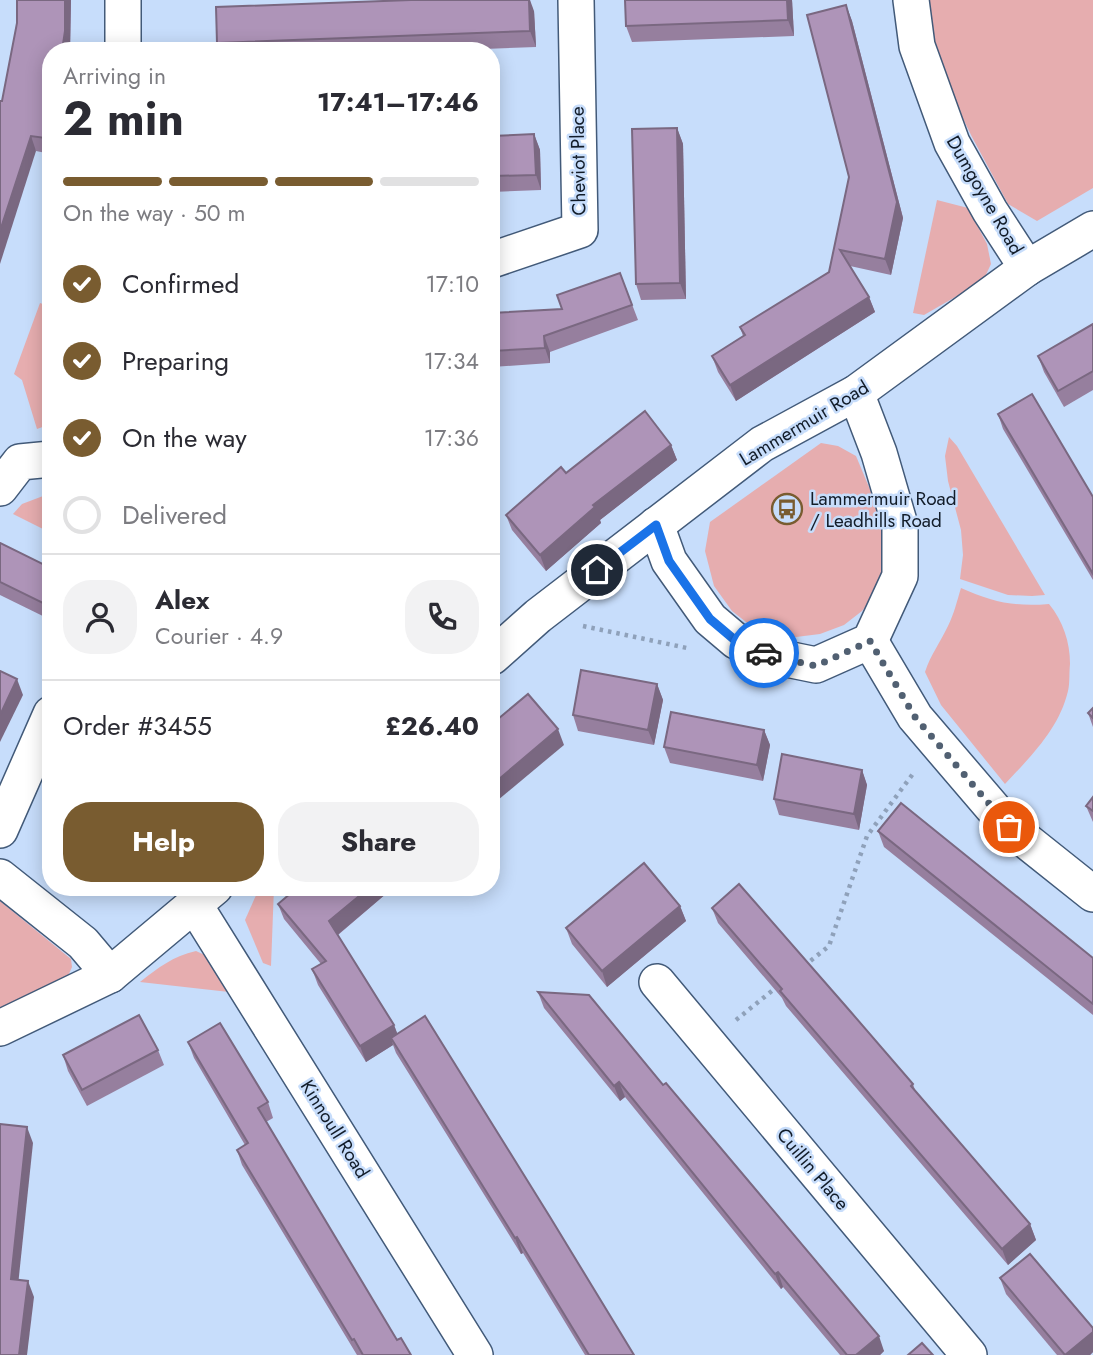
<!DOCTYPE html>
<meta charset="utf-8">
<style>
:root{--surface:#fff;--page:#f2f2f3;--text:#2b2b33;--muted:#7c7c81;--line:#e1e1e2;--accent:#795c30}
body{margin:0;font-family:Jost,sans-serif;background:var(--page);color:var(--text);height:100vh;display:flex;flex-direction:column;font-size:26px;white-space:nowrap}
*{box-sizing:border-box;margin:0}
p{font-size:23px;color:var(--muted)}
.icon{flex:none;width:38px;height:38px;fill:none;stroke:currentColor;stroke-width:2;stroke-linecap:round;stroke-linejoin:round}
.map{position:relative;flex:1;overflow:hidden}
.drawer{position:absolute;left:42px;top:42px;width:458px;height:854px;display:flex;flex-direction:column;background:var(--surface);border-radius:28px;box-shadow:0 4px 18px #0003}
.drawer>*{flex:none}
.pin{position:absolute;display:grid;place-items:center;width:60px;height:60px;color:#fff;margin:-30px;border:4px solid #fff;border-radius:50%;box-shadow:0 2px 7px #0007}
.courier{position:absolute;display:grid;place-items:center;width:70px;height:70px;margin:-35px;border:5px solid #1a73e8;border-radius:50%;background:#fff;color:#222;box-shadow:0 2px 9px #0007}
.overview em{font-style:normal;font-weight:700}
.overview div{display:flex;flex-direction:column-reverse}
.overview{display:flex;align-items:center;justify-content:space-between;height:119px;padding:0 21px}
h1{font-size:46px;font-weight:700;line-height:52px}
.bar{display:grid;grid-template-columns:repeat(4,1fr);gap:10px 7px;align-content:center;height:84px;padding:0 21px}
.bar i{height:9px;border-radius:5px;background:var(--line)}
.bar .selected{background:var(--accent)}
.bar p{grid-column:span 4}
.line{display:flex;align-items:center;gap:18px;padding:0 21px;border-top:2px solid var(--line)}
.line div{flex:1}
.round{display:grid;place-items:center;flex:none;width:74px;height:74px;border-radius:28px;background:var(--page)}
ol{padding:0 21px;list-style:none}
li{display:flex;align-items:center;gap:21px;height:77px}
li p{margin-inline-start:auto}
li .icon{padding:7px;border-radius:50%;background:var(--accent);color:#fff;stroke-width:4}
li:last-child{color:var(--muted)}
li i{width:38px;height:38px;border:4px solid var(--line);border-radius:50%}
.button{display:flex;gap:14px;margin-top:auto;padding:14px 21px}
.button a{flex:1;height:80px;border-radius:28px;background:var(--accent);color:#fff;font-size:28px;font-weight:700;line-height:80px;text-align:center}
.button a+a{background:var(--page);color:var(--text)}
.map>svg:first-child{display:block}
.green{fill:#e6adaf}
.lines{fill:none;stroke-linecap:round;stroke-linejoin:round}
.street-casing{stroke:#425a79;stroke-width:38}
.path{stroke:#8fa1ba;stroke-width:4.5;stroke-dasharray:3.5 5;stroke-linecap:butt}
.street{stroke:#fff;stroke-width:35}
.wall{fill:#967f9e}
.shaded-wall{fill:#7a6881}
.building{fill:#ae94b8;stroke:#7a6881;stroke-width:2}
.done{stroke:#516072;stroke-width:7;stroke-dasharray:0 12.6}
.route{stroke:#1a73e8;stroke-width:9}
.labels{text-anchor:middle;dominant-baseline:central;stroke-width:5;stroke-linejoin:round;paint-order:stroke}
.street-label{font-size:19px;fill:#121c29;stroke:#c7ddfb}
.poi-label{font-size:19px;fill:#121c29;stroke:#c7ddfb;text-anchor:start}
</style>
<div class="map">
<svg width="1093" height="1355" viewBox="0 0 1093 1355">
<rect width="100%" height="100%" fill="#c7ddfb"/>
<g class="green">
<polygon points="924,0 1093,0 1093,188 1037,221 1008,204 972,137 943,78 927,25"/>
<polygon points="937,200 968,208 987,244 991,264 983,281 924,315 913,313"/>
<polygon points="40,303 51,307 51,424 37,429 22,380 14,374"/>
<polygon points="949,437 957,446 1045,595 1032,596 1008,595 960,579 963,555 961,530 948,481 945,456"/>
<polygon points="821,443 838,446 856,456 887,530 888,570 879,590 862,611 844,625 820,634 796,637 760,633 732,611 714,586 705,551 710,522"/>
<polygon points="51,493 51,533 13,514 22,504"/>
<path d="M 961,588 C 992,602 1015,607 1049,604 C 1063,621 1070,642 1070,664 C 1069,673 1070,683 1068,691 C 1059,729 1031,756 1005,784 L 941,705 L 925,672 C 931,654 940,643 948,626 C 954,614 957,601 961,588 Z"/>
<polygon points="269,887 274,887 271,966 263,963 245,920 257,893"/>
<polygon points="0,901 71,959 72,967 68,976 0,1010"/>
<path d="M 196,951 L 209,957 L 229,992 L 140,982 C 158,968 173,956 196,951 Z"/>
</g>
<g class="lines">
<g class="street-casing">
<g id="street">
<polyline points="123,0 123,51"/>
<polyline points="911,0 917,46 952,143 990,211 1027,268"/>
<polyline points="492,260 580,230 576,0"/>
<polyline points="0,488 20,462 51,459"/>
<polyline points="656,525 669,561 710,619 736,641 772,656 816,665 870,641 900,576 900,525 879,453 856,393"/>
<polyline points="870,641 915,717 1009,827 1093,894"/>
<polyline points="492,657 538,616 762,444 856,393 1027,268 1093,229"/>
<polyline points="0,830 51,714"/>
<polyline points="0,877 83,943 110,975"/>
<polyline points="194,904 475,1355"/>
<polyline points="657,982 969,1355"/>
<polyline points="0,1028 110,975 215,887"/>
</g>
</g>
<g class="path">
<polyline points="583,626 687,648"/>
<polyline points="804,966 829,946 867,836 915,771"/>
<polyline points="736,1020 778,986"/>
</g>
<use href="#street" class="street"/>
</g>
<g class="wall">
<polygon points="17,0 71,0 70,51 51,51 51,154 36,151 2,101 17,23"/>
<polygon points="792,0 794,36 632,42 626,26"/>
<polygon points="846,5 852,21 903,218 891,275 850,266 869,297 875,312 736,401 718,372 712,356 743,336 740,327 829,272 849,177"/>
<polygon points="534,11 536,47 430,51 220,51 217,43"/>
<polygon points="677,128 683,144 686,299 641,300 636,284"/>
<polygon points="534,134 540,150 541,190 492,192 492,136"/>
<polygon points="620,273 638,320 550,352 550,363 492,367 492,313 562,309"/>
<polygon points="1093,324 1093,390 1064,407 1044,372 1038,356"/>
<polygon points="998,414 1093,497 1093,580 1003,429"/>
<polygon points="671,445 677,460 600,520 601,523 546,571 512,530 506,515 566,473"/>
<polygon points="0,543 51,568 51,620 0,595"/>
<polygon points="657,684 663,700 654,745 578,731 573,715"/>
<polygon points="1093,708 1093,727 1088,713"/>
<polygon points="764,730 770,745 763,781 670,763 664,747"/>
<polygon points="862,770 867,785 859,830 779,815 774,799"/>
<polygon points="1093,797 1093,822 1086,806"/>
<polygon points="878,831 1093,958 1093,1015 884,847"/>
<polygon points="298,887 394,887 338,935 394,1025 397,1033 634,1355 585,1355 523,1253 521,1254 396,1053 393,1045 366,1062 318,985 312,969 321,964 284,919 278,904"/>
<polygon points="680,906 686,921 607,987 572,944 566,928"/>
<polygon points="712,908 913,1084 916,1093 1030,1224 1036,1240 1008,1265 786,1006 782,998 718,923"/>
<polygon points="538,992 663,1085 884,1351 880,1355 840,1355 783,1287 781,1289 625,1097 620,1101 544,1008"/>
<polygon points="188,1042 268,1102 273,1118 266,1122 397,1340 411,1355 357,1355 242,1165 237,1150 245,1145 194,1058"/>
<polygon points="158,1050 164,1065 87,1106 68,1071 63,1055"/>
<polygon points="1000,1278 1093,1352 1090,1355 1057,1355 1006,1294"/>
</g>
<g class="shaded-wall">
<polygon points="65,0 71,0 70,51 62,51"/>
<polygon points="529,0 530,0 534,11 536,47 530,31"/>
<polygon points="787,0 792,0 794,36 788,20"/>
<polygon points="846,5 852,21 903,218 891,275 885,259"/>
<polygon points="51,107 51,154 45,138"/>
<polygon points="677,128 683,144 686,299 680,283"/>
<polygon points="534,134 540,150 541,190 536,175"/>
<polygon points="31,136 36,151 0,264 0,231"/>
<polygon points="869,297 875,312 736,401 730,385"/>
<polygon points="544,336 550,352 550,363 545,348"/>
<polygon points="671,445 677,460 600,520 601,523 546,571 540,555 593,505"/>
<polygon points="17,679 23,695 0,742 0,715"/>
<polygon points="657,684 663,700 654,745 648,730"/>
<polygon points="558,729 564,745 492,805 492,785"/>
<polygon points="764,730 770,745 763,781 757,765"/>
<polygon points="862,770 867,785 859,830 854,814"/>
<polygon points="370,887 394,887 335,937 329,921"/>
<polygon points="680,906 686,921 607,987 602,971"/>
<polygon points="394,1025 400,1041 391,1038 393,1045 366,1062 360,1046"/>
<polygon points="619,1082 625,1097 620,1101 614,1086"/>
<polygon points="27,1127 33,1143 17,1295 11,1279"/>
<polygon points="1030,1224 1036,1240 1008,1265 1002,1249"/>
<polygon points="517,1237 523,1253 521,1254 515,1238"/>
<polygon points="778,1272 783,1287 781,1289 775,1274"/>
<polygon points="28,1281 34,1297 27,1355 19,1355"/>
<polygon points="1093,1332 1093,1352 1090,1355 1065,1355"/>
<polygon points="879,1336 884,1351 880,1355 856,1355"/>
</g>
<g class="building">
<polygon points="17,0 65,0 65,31 62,51 51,51 51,107 45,138 31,136 0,231 0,101 2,101 17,23"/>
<polygon points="411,0 529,0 530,31 217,43 216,7"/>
<polygon points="625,0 787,0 788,20 626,26"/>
<polygon points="846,5 897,202 885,259 840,250 869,297 730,385 712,356 745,335 740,327 829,272 849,177 807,15"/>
<polygon points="677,128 680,283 636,284 632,129"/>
<polygon points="534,134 536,175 492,176 492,136"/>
<polygon points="620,273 632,305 544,336 545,348 492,351 492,313 562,309 557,295"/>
<polygon points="1093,324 1093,371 1058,391 1038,356"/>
<polygon points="1032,394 1093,497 1093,574 998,414"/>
<polygon points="645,411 671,445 593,505 595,507 540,555 506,515 561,467 566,473"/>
<polygon points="0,543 51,568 51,607 0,582"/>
<polygon points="581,670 657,684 648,730 573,715"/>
<polygon points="0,671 17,679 0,715"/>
<polygon points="528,694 558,729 492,785 492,724"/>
<polygon points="1093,708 1093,718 1088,713"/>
<polygon points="671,712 764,730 757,765 664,747"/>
<polygon points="782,754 862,770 854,814 774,799"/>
<polygon points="1093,797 1093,811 1086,806"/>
<polygon points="901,803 1093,958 1093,1004 878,831"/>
<polygon points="644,863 680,906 602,971 566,928"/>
<polygon points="739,884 850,1011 913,1084 911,1086 1030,1224 1002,1249 780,991 782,989 712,908"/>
<polygon points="298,887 370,887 329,921 394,1025 360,1046 312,969 326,961 278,904"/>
<polygon points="538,992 589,995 663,1085 666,1083 879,1336 856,1355 847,1355 778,1272 775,1274 619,1082 614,1086"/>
<polygon points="139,1015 158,1050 82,1090 63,1055"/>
<polygon points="425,1016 550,1217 634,1355 589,1355 517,1237 515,1238 391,1038"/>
<polygon points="220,1023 268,1102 258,1108 397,1340 401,1338 411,1355 363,1355 354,1339 352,1340 237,1150 248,1143 188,1042"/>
<polygon points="0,1124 27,1127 11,1279 28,1281 19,1355 0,1355"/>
<polygon points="1030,1254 1093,1328 1093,1332 1065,1355 1000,1278"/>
<polygon points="922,1343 933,1355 908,1355"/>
</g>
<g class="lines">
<polyline class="done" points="764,653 772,656 816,666 870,641 915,717 1009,827"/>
<polyline class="route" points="597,570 656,525 669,561 710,619 736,641 764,653"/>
</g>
<defs>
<g id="bus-ring" transform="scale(1.575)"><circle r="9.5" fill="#c7ddfb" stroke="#795c30" stroke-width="1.5"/><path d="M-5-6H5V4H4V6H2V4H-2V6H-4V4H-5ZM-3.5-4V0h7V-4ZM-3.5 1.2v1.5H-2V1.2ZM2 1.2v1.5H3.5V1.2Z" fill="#795c30"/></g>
</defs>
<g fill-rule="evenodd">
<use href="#bus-ring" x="787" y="509"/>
</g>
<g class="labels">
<g class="street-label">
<text transform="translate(578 161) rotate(-91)">Cheviot Place</text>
<text transform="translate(985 195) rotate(60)">Dumgoyne Road</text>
<text transform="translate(804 423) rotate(-31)">Lammermuir Road</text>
<text transform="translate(335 1129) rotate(58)">Kinnoull Road</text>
<text transform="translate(813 1169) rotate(50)">Cuillin Place</text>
</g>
<g class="poi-label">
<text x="810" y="498">Lammermuir Road<tspan x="810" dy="22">/ Leadhills Road</tspan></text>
</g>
</g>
</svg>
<div class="pin" style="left:1009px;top:827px;background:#ea580c"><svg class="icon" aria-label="bag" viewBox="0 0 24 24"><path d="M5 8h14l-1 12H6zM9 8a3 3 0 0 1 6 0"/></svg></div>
<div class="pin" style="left:597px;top:570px;background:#1f2937"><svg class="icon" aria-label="home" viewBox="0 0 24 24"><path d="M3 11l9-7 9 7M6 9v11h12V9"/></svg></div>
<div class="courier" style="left:764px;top:653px"><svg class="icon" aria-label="car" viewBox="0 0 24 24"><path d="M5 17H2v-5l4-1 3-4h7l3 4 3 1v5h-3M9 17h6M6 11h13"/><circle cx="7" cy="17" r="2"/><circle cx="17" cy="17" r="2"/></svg></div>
<section class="drawer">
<div class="overview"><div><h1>2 min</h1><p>Arriving in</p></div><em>17:41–17:46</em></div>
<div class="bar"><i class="selected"></i><i class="selected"></i><i class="selected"></i><i></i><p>On the way · 50 m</p></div>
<ol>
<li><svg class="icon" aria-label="check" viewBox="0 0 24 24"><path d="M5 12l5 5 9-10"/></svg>Confirmed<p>17:10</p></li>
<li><svg class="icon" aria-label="check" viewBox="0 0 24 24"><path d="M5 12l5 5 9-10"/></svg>Preparing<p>17:34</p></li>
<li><svg class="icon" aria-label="check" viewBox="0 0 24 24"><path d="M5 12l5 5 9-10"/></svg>On the way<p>17:36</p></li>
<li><i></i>Delivered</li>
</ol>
<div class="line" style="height:126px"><a class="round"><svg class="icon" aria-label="person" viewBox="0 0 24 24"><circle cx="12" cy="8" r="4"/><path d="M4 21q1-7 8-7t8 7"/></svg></a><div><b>Alex</b><p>Courier · 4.9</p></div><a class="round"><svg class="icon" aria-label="phone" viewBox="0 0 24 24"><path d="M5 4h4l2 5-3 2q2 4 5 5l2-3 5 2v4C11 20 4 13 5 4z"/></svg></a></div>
<div class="line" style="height:91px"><div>Order #3455</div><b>£26.40</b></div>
<div class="button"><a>Help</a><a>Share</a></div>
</section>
</div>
